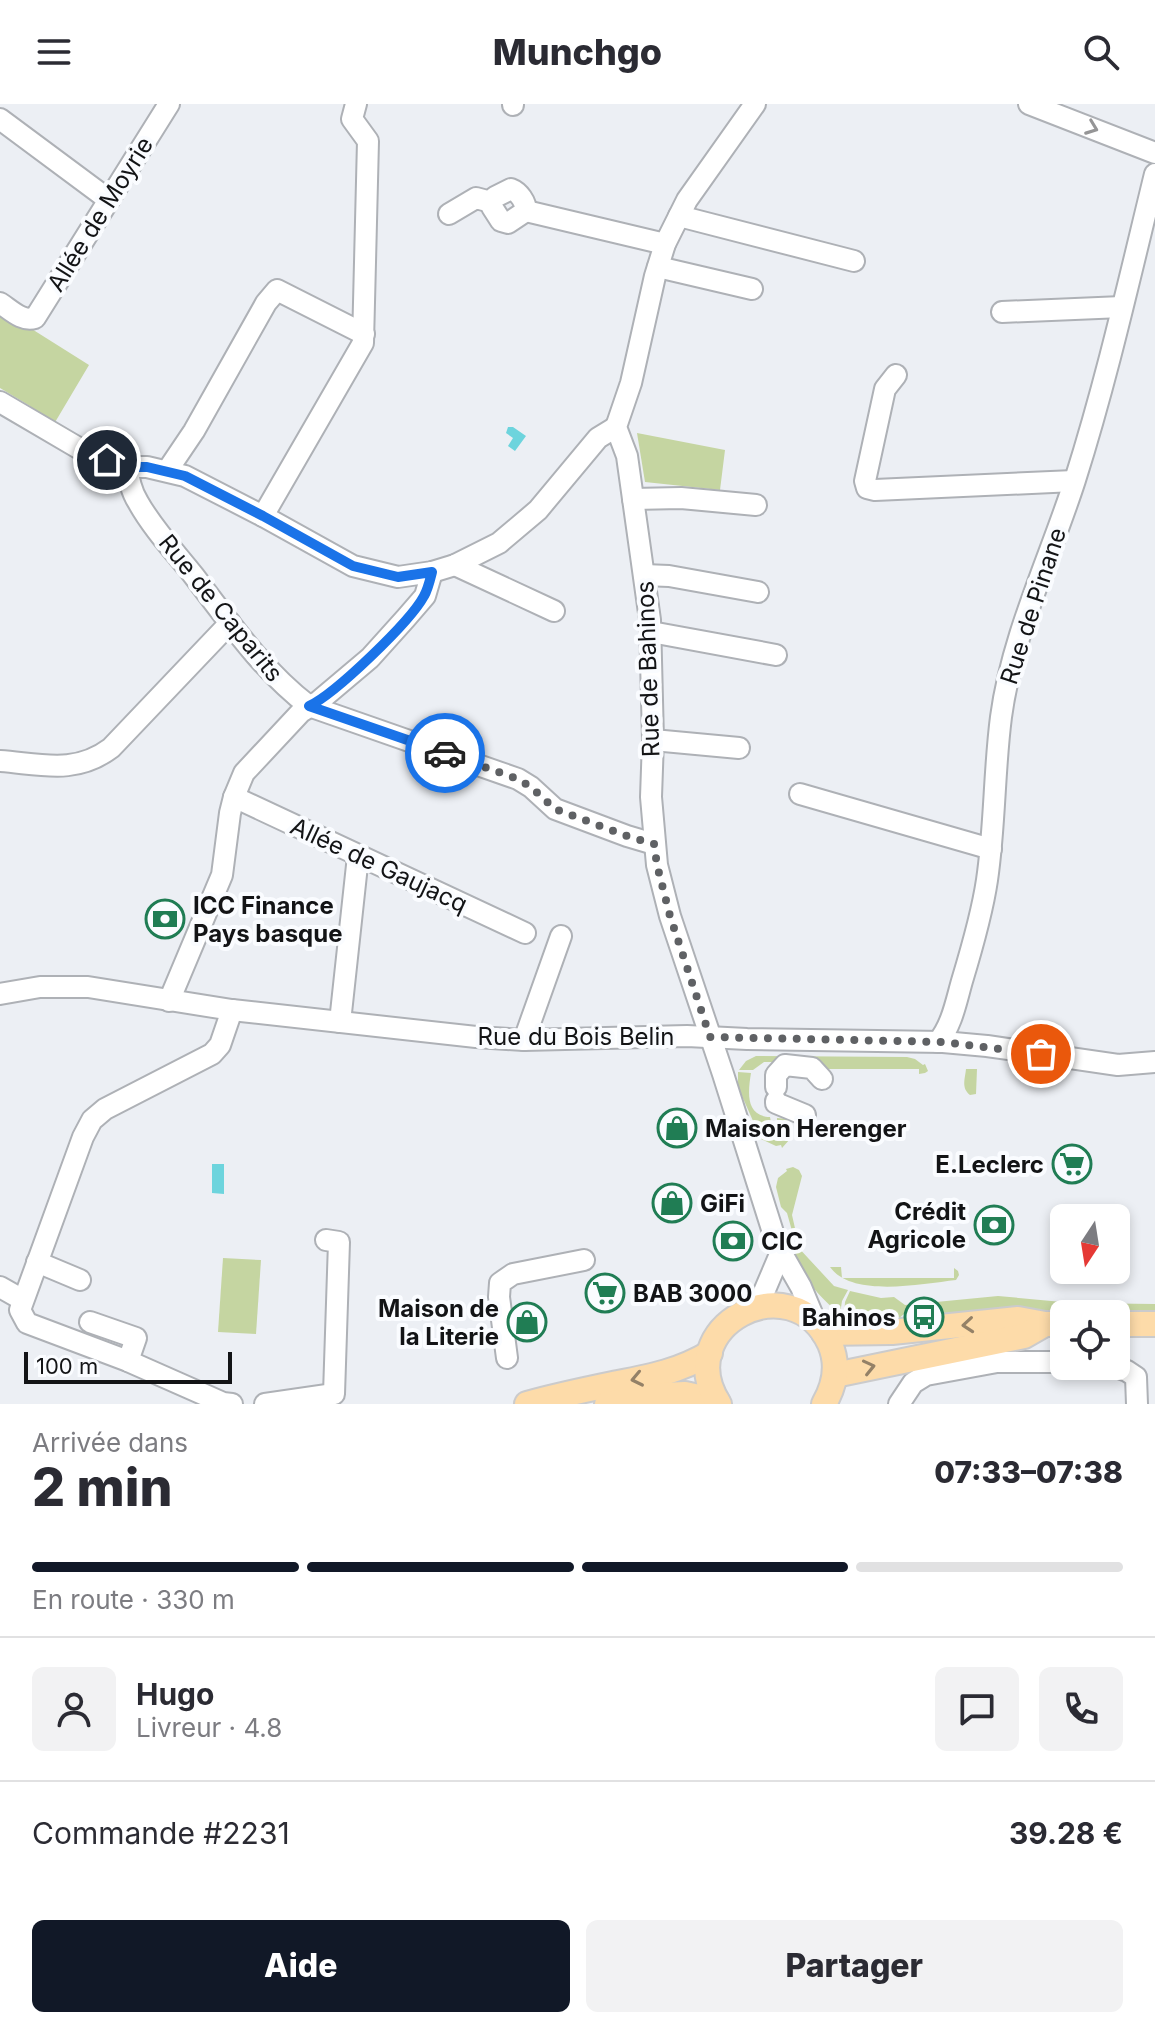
<!DOCTYPE html>
<html lang="fr">
<meta charset="utf-8">
<style>
:root{--surface:#fff;--page:#f2f2f3;--text:#2b2b33;--muted:#7c7c81;--line:#e1e1e2;--accent:#111827}
body{margin:0;font-family:Inter,sans-serif;background:var(--page);color:var(--text);height:100vh;display:flex;flex-direction:column;font-size:30px;white-space:nowrap}
*{box-sizing:border-box;margin:0}
p{font-size:26px;color:var(--muted)}
.icon{flex:none;width:44px;height:44px;fill:none;stroke:currentColor;stroke-width:2;stroke-linecap:round;stroke-linejoin:round}
.map{position:relative;height:1300px;overflow:hidden}
.sheet{display:flex;flex-direction:column;background:var(--surface);flex:1}
.sheet>*{flex:none}
.needle{width:52px;rotate:192deg}
.controls{position:absolute;left:1050px;top:1100px;display:grid;gap:16px}
.controls a{display:grid;place-items:center;width:80px;height:80px;border-radius:12px;background:var(--surface);box-shadow:0 4px 12px #0003;font-size:40px}
.scale{position:absolute;left:24px;bottom:20px;width:208px;box-sizing:border-box;padding-left:8px;border:4px solid #131416;border-top:0;font-size:22px;line-height:28px;white-space:nowrap;color:#131416;-webkit-text-stroke:6px #fafcff;paint-order:stroke}
.pin{position:absolute;display:grid;place-items:center;width:68px;height:68px;color:#fff;margin:-34px;border:4px solid #fff;border-radius:50%;box-shadow:0 2px 8px #0007}
.courier{position:absolute;display:grid;place-items:center;width:80px;height:80px;margin:-40px;border:6px solid #1a73e8;border-radius:50%;background:#fff;color:#222;box-shadow:0 2px 10px #0007}
.head em{font-style:normal;font-weight:800}
.head div{display:flex;flex-direction:column-reverse}
.head{display:flex;align-items:center;justify-content:space-between;height:136px;padding:0 32px}
h1{font-size:52px;font-weight:800;line-height:60px}
.bar{display:grid;grid-template-columns:repeat(4,1fr);gap:12px 8px;align-content:center;height:96px;padding:0 32px}
.bar i{height:10px;border-radius:6px;background:var(--line)}
.bar .active{background:var(--accent)}
.bar p{grid-column:span 4}
.line{display:flex;align-items:center;gap:20px;padding:0 32px;border-top:2px solid var(--line)}
.line div{flex:1}
.round{display:grid;place-items:center;flex:none;width:84px;height:84px;border-radius:12px;background:var(--page)}
.primary-button{display:flex;gap:16px;margin-top:auto;padding:16px 32px}
.primary-button a{flex:1;height:92px;border-radius:12px;background:var(--accent);color:#fff;font-size:32px;font-weight:800;line-height:92px;text-align:center}
.primary-button a+a{background:var(--page);color:var(--text)}
header{display:flex;justify-content:space-between;align-items:center;height:104px;padding:0 32px;background:var(--surface);font-size:36px;font-weight:800}
.map>svg:first-child{display:block}
.green{fill:#c5d5a1}
.water{fill:#6dd4dd}
.lines{fill:none;stroke-linecap:round;stroke-linejoin:round}
.minor-casing{stroke:#aeb1b6;stroke-width:24}
.major-casing{stroke:#cbcbcc;stroke-width:28}
.minor{stroke:#fff;stroke-width:20}
.major{stroke:#fddba9;stroke-width:24}
.oneway{stroke:#959596}
.oneway2{stroke:#948167}
.done{stroke:#5f6164;stroke-width:8;stroke-dasharray:0 14.4}
.route{stroke:#1a73e8;stroke-width:10}
.labels{text-anchor:middle;dominant-baseline:central;stroke-width:8;stroke-linejoin:round;paint-order:stroke}
.street-label{font-size:24px;fill:#131416;stroke:#fafcff}
.poi-label{font-size:24px;font-weight:bold;fill:#131416;stroke:#fafcff;text-anchor:start}
</style>
<header><svg class="icon" aria-label="menu" viewBox="0 0 24 24"><path d="M4 6h16M4 12h16M4 18h16"/></svg>Munchgo<svg class="icon" aria-label="search" viewBox="0 0 24 24"><circle cx="10" cy="10" r="6"/><path d="M15 15l6 6"/></svg></header>
<div class="map">
<svg width="1155" height="1300" viewBox="0 0 1155 1300">
<rect width="100%" height="100%" fill="#eceff4"/>
<g class="green">
<polygon points="0,205 89,261 54,320 31,306 30,302 0,284"/>
<polygon points="637,329 725,346 720,386 645,378"/>
<polygon points="756,952 907,953 915,955 923,961 925,960 928,967 925,969 919,970 919,965 826,965 780,958 764,958 753,966 739,966 746,957"/>
<path d="M 966,965 L 977,965 L 976,990 L 970,991 C 961,984 965,975 966,965 Z"/>
<path d="M 738,968 L 751,969 C 748,988 745,1012 770,1013 L 771,1018 L 777,1018 L 777,1014 L 789,1015 L 790,1020 L 786,1022 L 786,1029 L 790,1029 L 790,1035 L 782,1044 L 781,1041 L 776,1042 L 761,1035 L 738,983 Z"/>
<polygon points="793,1063 799,1066 802,1072 792,1111 797,1133 794,1134 787,1109 781,1103 776,1083 778,1074 787,1067 786,1065"/>
<path d="M 796,1141 L 834,1182 L 848,1186 L 842,1197 L 840,1210 C 817,1191 800,1171 792,1142 Z"/>
<polygon points="223,1154 261,1156 256,1230 218,1228"/>
<path d="M 830,1163 L 841,1163 L 842,1174 L 954,1174 L 954,1164 L 958,1167 L 959,1171 L 956,1176 C 921,1180 852,1194 830,1163 Z"/>
<polygon points="850,1187 881,1194 894,1193 905,1201 998,1192 1073,1199 1155,1200 1155,1206 1101,1206 929,1216 928,1209 904,1210 897,1216 862,1217 844,1212 845,1198"/>
</g>
<g class="water">
<polygon points="508,323 513,323 526,332 515,347 508,342 513,334 506,329"/>
<polygon points="212,1060 224,1060 224,1090 212,1089"/>
</g>
<g class="lines">
<g class="minor-casing">
<g id="minor">
<polyline points="755,0 687,96 665,140 655,172 631,279 616,323 627,352 650,516 653,636 651,693 657,761 670,812 723,970 777,1141 801,1183 816,1219"/>
<polyline points="1029,0 1155,49"/>
<polyline points="513,1 513,0"/>
<polyline points="0,15 109,96"/>
<path d="M 511,85 C 519,88 526,98 526,107 L 508,119 L 501,117 L 492,103 L 491,98 L 495,93 Z"/>
<polyline points="526,107 665,140"/>
<polyline points="449,110 476,94 491,98"/>
<polyline points="679,112 854,157"/>
<polyline points="658,163 752,185"/>
<path d="M 0,199 C 11,206 22,218 35,214 L 169,0"/>
<polyline points="1002,208 1122,203"/>
<polyline points="896,271 885,285 865,377 867,384 875,386 1074,377"/>
<polyline points="0,298 87,349 127,363 147,363 185,372 263,412 353,462 398,473 432,468 455,461 499,439 538,406 598,334 616,323"/>
<path d="M 127,363 C 129,375 131,387 138,398 C 153,425 175,448 194,472 C 229,518 263,567 309,602 L 518,675 L 531,683 L 555,705 L 627,732 L 654,740"/>
<polyline points="167,367 194,327 266,199 277,186 364,230"/>
<polyline points="633,395 681,394 756,401"/>
<polyline points="263,412 363,239 368,37 352,15 356,0"/>
<polyline points="455,461 554,507"/>
<polyline points="644,471 669,472 758,488"/>
<polyline points="651,528 776,551"/>
<polyline points="653,636 739,644"/>
<path d="M 0,657 C 41,660 75,671 111,644 L 230,519"/>
<polyline points="800,690 991,745"/>
<polyline points="234,693 525,829"/>
<polyline points="0,890 40,883 88,883 232,906 476,933 524,936 687,932 747,935 943,938 987,942 1118,961 1155,958"/>
<polyline points="169,897 222,771 230,709 234,693 244,669 301,608 319,597 370,554 406,514 425,492 432,468"/>
<polyline points="340,918 358,752"/>
<polyline points="524,936 561,832"/>
<path d="M 938,938 C 952,921 956,898 962,877 C 972,844 982,810 987,776 C 995,722 994,667 1001,613 C 1012,531 1050,454 1075,376 C 1107,275 1130,172 1155,70"/>
<polyline points="776,983 776,971 785,961 812,964 822,975"/>
<polyline points="776,997 776,999 805,1011"/>
<polyline points="37,1158 80,1176"/>
<polyline points="0,1183 23,1196"/>
<polyline points="758,1202 781,1148"/>
<polyline points="90,1218 136,1234 128,1257"/>
<polyline points="507,1254 499,1193 500,1179 513,1170 584,1156"/>
<polyline points="1114,1262 1127,1267 1136,1273 1137,1300"/>
<polyline points="232,1300 223,1299 128,1257 27,1219 20,1206 83,1033 92,1016 105,1005 212,950 220,941 232,906"/>
<polyline points="265,1300 334,1290 339,1138 326,1136"/>
<polyline points="899,1300 913,1279 926,1271 997,1258 1064,1258"/>
</g>
</g>
<g class="major-casing">
<g id="major">
<polyline points="1116,1220 1155,1220"/>
<polyline points="824,1229 892,1228 1018,1215 1045,1220 1064,1220"/>
<polyline points="835,1271 1024,1232 1045,1220"/>
<path d="M 527,1300 C 555,1292 584,1286 613,1280 C 649,1273 678,1268 710,1249"/>
<polyline points="607,1300 664,1291 685,1290 717,1297"/>
<path d="M 719,1300 C 669,1223 792,1157 830,1240 C 839,1261 835,1281 824,1300"/>
</g>
</g>
<use href="#minor" class="minor"/>
<use href="#major" class="major"/>
</g>
<defs><path id="oneway-chevron" d="M-2-3.5L2.5 0L-2 3.5" fill="none" stroke-width="1.6" stroke-linecap="round" stroke-linejoin="round" transform="scale(2)"/></defs>
<use class="oneway" href="#oneway-chevron" transform="translate(1092 24) rotate(21)"/>
<g class="oneway2">
<use href="#oneway-chevron" transform="translate(968 1221) rotate(175)"/>
<use href="#oneway-chevron" transform="translate(869 1263) rotate(-13)"/>
<use href="#oneway-chevron" transform="translate(637 1275) rotate(168)"/>
</g>
<g class="lines">
<polyline class="done" points="445,649 518,675 531,683 555,705 627,732 654,740 657,761 670,812 710,933 943,938 1041,950"/>
<path class="route" d="M 107,356 L 127,363 L 147,363 L 185,372 L 263,412 L 353,462 L 398,473 L 432,468 C 430,476 428,485 424,492 C 410,518 335,590 309,602 L 445,649"/>
</g>
<defs>
<g id="bank-ring" transform="scale(2)"><circle r="9.5" fill="#fafcff" stroke="#207d54" stroke-width="1.5"/><path d="M-6-4H6V4H-6ZM0-2.3a2.3 2.3 0 1 0 0 4.6a2.3 2.3 0 1 0 0-4.6Z" fill="#207d54"/></g>
<g id="shop-ring" transform="scale(2)"><circle r="9.5" fill="#fafcff" stroke="#207d54" stroke-width="1.5"/><path d="M-5-2.5h2.3a2.7 3.5 0 0 1 5.4 0H5L5.5 6h-11ZM-1.5-2.5h3a1.5 2.3 0 0 0-3 0Z" fill="#207d54"/></g>
<g id="supermarket-ring" transform="scale(2)"><circle r="9.5" fill="#fafcff" stroke="#207d54" stroke-width="1.5"/><path d="M-6-5.5h2.5l.6 2H6L4.5 2H-2.5L-4.4-4H-6ZM-1.5 3.2a1.3 1.3 0 1 0 .1 0ZM3 3.2a1.3 1.3 0 1 0 .1 0Z" fill="#207d54"/></g>
<g id="bus-ring" transform="scale(2)"><circle r="9.5" fill="#fafcff" stroke="#207d54" stroke-width="1.5"/><path d="M-5-6H5V4H4V6H2V4H-2V6H-4V4H-5ZM-3.5-4V0h7V-4ZM-3.5 1.2v1.5H-2V1.2ZM2 1.2v1.5H3.5V1.2Z" fill="#207d54"/></g>
</defs>
<g fill-rule="evenodd">
<use href="#bank-ring" x="165" y="815"/>
<use href="#shop-ring" x="677" y="1024"/>
<use href="#supermarket-ring" x="1072" y="1060"/>
<use href="#shop-ring" x="672" y="1099"/>
<use href="#bank-ring" x="994" y="1121"/>
<use href="#bank-ring" x="733" y="1137"/>
<use href="#supermarket-ring" x="605" y="1189"/>
<use href="#bus-ring" x="924" y="1213"/>
<use href="#shop-ring" x="527" y="1218"/>
</g>
<g class="labels">
<g class="street-label">
<text transform="translate(100 110) rotate(-58)">Allée de Moyrie</text>
<text transform="translate(1033 502) rotate(-72)">Rue de Pinane</text>
<text transform="translate(221 504) rotate(51)">Rue de Caparits</text>
<text transform="translate(648 565) rotate(-92)">Rue de Bahinos</text>
<text transform="translate(379 761) rotate(25)">Allée de Gaujacq</text>
<text x="576" y="932">Rue du Bois Belin</text>
</g>
<g class="poi-label">
<text x="193" y="801">ICC Finance<tspan x="193" dy="28">Pays basque</tspan></text>
<text x="705" y="1024">Maison Herenger</text>
<text x="1044" y="1060" text-anchor="end">E.Leclerc</text>
<text x="700" y="1099">GiFi</text>
<text x="966" y="1107" text-anchor="end">Crédit<tspan x="966" dy="28">Agricole</tspan></text>
<text x="761" y="1137">CIC</text>
<text x="633" y="1189">BAB 3000</text>
<text x="499" y="1204" text-anchor="end">Maison de<tspan x="499" dy="28">la Literie</tspan></text>
<text x="896" y="1213" text-anchor="end">Bahinos</text>
</g>
</g>
</svg>
<div class="controls">
<a><svg class="needle" viewBox="-14 -14 28 28"><path d="M0-13l5 13h-10z" fill="#e53935"/><path d="M0 13l5-13h-10z" fill="#7c7c81"/></svg></a>
<a><svg class="icon" aria-label="locate" viewBox="0 0 24 24"><circle cx="12" cy="12" r="6"/><path d="M12 2v4M12 18v4M2 12h4M18 12h4"/></svg></a>
</div>
<div class="scale">100 m</div>
<div class="pin" style="left:1041px;top:950px;background:#ea580c"><svg class="icon" aria-label="bag" viewBox="0 0 24 24"><path d="M5 8h14l-1 12H6zM9 8a3 3 0 0 1 6 0"/></svg></div>
<div class="pin" style="left:107px;top:356px;background:#1f2937"><svg class="icon" aria-label="home" viewBox="0 0 24 24"><path d="M3 11l9-7 9 7M6 9v11h12V9"/></svg></div>
<div class="courier" style="left:445px;top:649px"><svg class="icon" aria-label="car" viewBox="0 0 24 24"><path d="M5 17H2v-5l4-1 3-4h7l3 4 3 1v5h-3M9 17h6M6 11h13"/><circle cx="7" cy="17" r="2"/><circle cx="17" cy="17" r="2"/></svg></div>
</div>
<section class="sheet">
<div class="head"><div><h1>2 min</h1><p>Arrivée dans</p></div><em>07:33–07:38</em></div>
<div class="bar"><i class="active"></i><i class="active"></i><i class="active"></i><i></i><p>En route · 330 m</p></div>
<div class="line" style="height:144px"><a class="round"><svg class="icon" aria-label="person" viewBox="0 0 24 24"><circle cx="12" cy="8" r="4"/><path d="M4 21q1-7 8-7t8 7"/></svg></a><div><b>Hugo</b><p>Livreur · 4.8</p></div><a class="round"><svg class="icon" aria-label="chat" viewBox="0 0 24 24"><path d="M4 5h16v11H9l-5 4z"/></svg></a><a class="round"><svg class="icon" aria-label="phone" viewBox="0 0 24 24"><path d="M5 4h4l2 5-3 2q2 4 5 5l2-3 5 2v4C11 20 4 13 5 4z"/></svg></a></div>
<div class="line" style="height:104px"><div>Commande #2231</div><b>39.28 €</b></div>
<div class="primary-button"><a>Aide</a><a>Partager</a></div>
</section>
